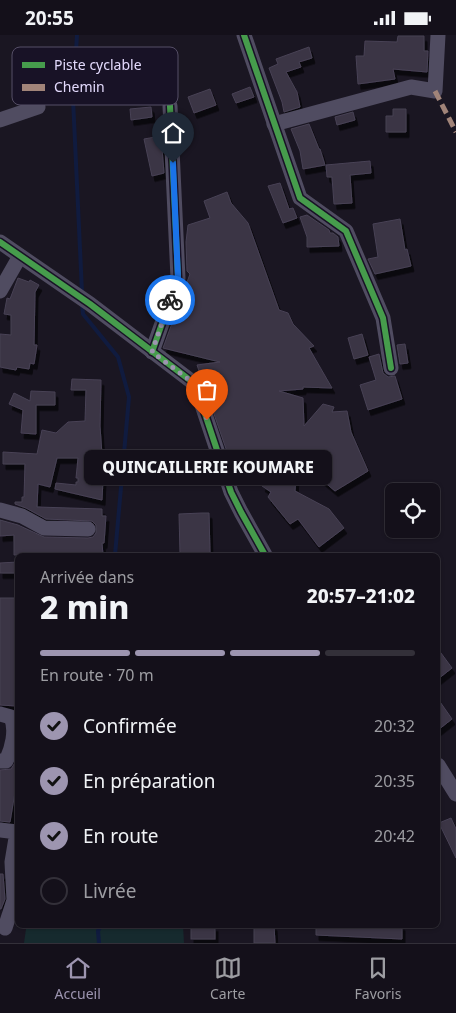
<!DOCTYPE html>
<html lang="fr">
<meta charset="utf-8">
<style>
:root{--surface:#14101a;--page:#1d1923;--text:#f1f3f6;--muted:#9d9da2;--line:#333039;--accent:#9d95b0}
body{margin:0;font-family:"Noto Sans",sans-serif;background:var(--page);color:var(--text);height:100vh;display:flex;flex-direction:column;font-size:19px;white-space:nowrap}
*{box-sizing:border-box;margin:0}
p{font-size:16px;color:var(--muted)}
.icon{flex:none;width:28px;height:28px;fill:none;stroke:currentColor;stroke-width:2;stroke-linecap:round;stroke-linejoin:round}
.map{position:relative;flex:1;overflow:hidden}
.sheet{position:absolute;left:15px;top:518px;width:425px;height:375px;display:flex;flex-direction:column;background:var(--surface);border-radius:8px;box-shadow:0 1px 4px #0004,0 0 0 1px var(--line)}
.sheet>*{flex:none}
.buttons{position:absolute;left:385px;top:448px;display:grid;gap:10px}
.buttons a{display:grid;place-items:center;width:55px;height:55px;border-radius:8px;background:var(--surface);box-shadow:0 1px 4px #0004,0 0 0 1px var(--line);font-size:25px}
.pin{position:absolute;display:grid;place-items:center;width:42px;height:42px;color:#fff;margin:-51px -21px;border-radius:50% 50% 50% 0;rotate:-45deg;box-shadow:0 0 5px #0007}
.pin .icon{rotate:45deg}
.courier{position:absolute;display:grid;place-items:center;width:50px;height:50px;margin:-25px;border:4px solid #1a73e8;border-radius:50%;background:#fff;color:#222;box-shadow:0 1px 6px #0007}
.bubble{position:absolute;height:35px;border-radius:8px;background:var(--surface);box-shadow:0 1px 4px #0004,0 0 0 1px var(--line);font-size:16px;font-weight:800;line-height:35px;text-align:center}
.headline em{font-style:normal;font-weight:800}
.headline div{display:flex;flex-direction:column-reverse}
.headline{display:flex;align-items:center;justify-content:space-between;height:85px;padding:0 25px}
h1{font-size:32px;font-weight:800;line-height:38px}
.bar{display:grid;grid-template-columns:repeat(4,1fr);gap:8px 5px;align-content:center;height:60px;padding:0 25px}
.bar i{height:6px;border-radius:4px;background:var(--line)}
.bar .active{background:var(--accent)}
.bar p{grid-column:span 4}
ol{padding:0 25px;list-style:none}
li{display:flex;align-items:center;gap:15px;height:55px}
li p{margin-inline-start:auto}
li .icon{padding:5px;border-radius:50%;background:var(--accent);color:#111;stroke-width:4}
li:last-child{color:var(--muted)}
li i{width:28px;height:28px;border:2px solid var(--line);border-radius:50%}
.status{display:flex;justify-content:space-between;align-items:center;height:35px;padding:0 25px;background:var(--surface);direction:ltr}
.status svg{height:14px;fill:currentColor}
.dock{display:flex;justify-content:space-around;align-items:center;height:70px;border-top:1px solid var(--line);background:var(--surface);font-size:14px;color:var(--muted)}
.dock a{display:grid;justify-items:center;gap:2px}
.dock .active{color:var(--accent)}
.map>svg:first-child{display:block}
.green{fill:#162a2e}
.lines{fill:none;stroke-linecap:round;stroke-linejoin:round}
.stream{stroke:#101b3f;stroke-width:4}
.building{fill:#3a3444;stroke:#484255;filter:url(#shadow)}
.minor{stroke:#504c61;stroke-width:15}
.quiet{stroke:#a18479;stroke-width:5;stroke-dasharray:10 5;stroke-linecap:butt}
.cycleway-casing{stroke:#181226;stroke-width:9}
.cycleway{stroke:#469c4c;stroke-width:6}
.done{stroke:#9d95b0;stroke-width:5;stroke-dasharray:0 9}
.route{stroke:#1a73e8;stroke-width:6}
.key{fill:#181226;stroke:#554e66;stroke-width:1}
.key-label{font-size:14px;fill:#e3dafc}
</style>
<div class="status"><b>20:55</b><svg viewBox="0 0 49 12"><path d="M0 12V9h3v3zM5 12V6h3v6zM10 12V3h3v9zM15 12V0h3v12zM26 1h20v11H26zM47 4h2v5h-2z"/></svg></div>
<div class="map">
<svg width="456" height="908" viewBox="0 0 456 908">
<defs>
<filter id="shadow"><feDropShadow dx="3" dy="5.5" stdDeviation="0" flood-color="#0009"/></filter>
</defs>
<rect width="100%" height="100%" fill="#1a1622"/>
<polygon class="green" points="30,890 183,890 184,908 24,908 26,894"/>
<g class="lines">
<g class="stream">
<polyline points="77,0 73,64 82,257"/>
<polyline points="82,269 83,279 118,322 129,362 115,520"/>
<polyline points="99,908 98,896 101,890"/>
</g>
</g>
<g class="building">
<polygon points="398,1 424,1 424,16 428,16 427,37 393,34 395,44 358,49 356,21 364,21 365,6 397,7"/>
<polygon points="309,12 312,23 299,27 301,32 286,37 297,57 300,72 284,77 282,67 269,33 278,29 276,24"/>
<polygon points="250,52 254,62 236,68 232,59"/>
<polygon points="210,54 216,70 194,78 188,62"/>
<polygon points="151,72 152,82 131,85 130,74"/>
<polygon points="393,74 406,74 406,97 386,97 386,81 393,81"/>
<polygon points="353,77 355,85 337,90 335,82"/>
<polygon points="309,89 319,114 320,114 325,130 303,134 300,116 291,94"/>
<polygon points="161,101 164,138 152,141 144,104"/>
<polygon points="370,126 371,138 350,140 352,168 334,169 332,142 327,142 326,130"/>
<polygon points="280,148 289,174 293,173 297,183 283,188 268,151"/>
<polygon points="227,157 231,168 248,188 279,275 288,278 293,289 314,311 309,313 332,353 303,352 303,354 279,356 303,363 304,391 323,369 334,372 332,377 347,376 351,397 368,436 335,456 297,424 295,456 329,474 344,493 319,512 298,484 290,489 268,462 271,457 262,451 281,422 249,422 249,427 232,431 197,330 220,327 163,313 190,239 187,236 186,207 188,190 210,183 204,166"/>
<polygon points="307,180 329,195 330,198 333,198 338,202 339,211 307,212 307,202 300,182"/>
<polygon points="400,184 405,215 407,214 411,231 375,239 368,224 378,222 373,189"/>
<polygon points="18,243 29,247 30,245 39,250 35,257 34,310 37,310 34,329 30,328 29,334 17,332 16,335 0,332 0,299 11,300 11,280 4,279 7,263 10,264"/>
<polygon points="362,299 368,320 354,324 348,303"/>
<polygon points="405,309 408,328 400,329 397,310"/>
<polygon points="379,319 383,338 388,342 395,341 402,364 368,375 360,350 376,345 369,322"/>
<polygon points="72,344 101,345 100,391 103,434 108,434 108,444 103,444 102,465 55,454 56,448 76,450 76,447 78,447 78,443 76,443 78,423 57,423 50,452 38,449 37,472 102,474 102,481 106,481 104,508 102,508 103,520 14,520 14,500 0,501 0,485 18,490 44,502 88,503 93,502 96,498 96,490 92,486 46,484 26,473 15,469 15,467 22,467 22,462 24,462 25,429 3,429 3,417 37,419 42,395 56,398 68,387 85,386 86,355 71,355"/>
<polygon points="31,356 55,357 55,370 36,370 36,399 21,398 23,375 9,369 14,358 30,366"/>
<polygon points="202,478 209,478 210,518 180,519 179,479"/>
<polygon points="18,527 18,538 0,538 0,528"/>
<polygon points="0,563 15,563 15,574 18,574 17,671 0,670"/>
<polygon points="438,614 452,633 438,644"/>
<polygon points="438,664 452,684 438,695"/>
<polygon points="18,723 18,757 15,757 10,787 0,786 0,735 11,734"/>
<polygon points="451,783 456,794 456,823 439,788"/>
<polygon points="0,839 3,839 5,864 1,874 0,874"/>
<polygon points="254,890 274,890 275,908 254,908"/>
<polygon points="316,890 402,890 402,904 316,900"/>
<rect x="191" y="891" width="24" height="13"/>
</g>
<g class="lines">
<g class="minor">
<polyline points="244,0 300,163 346,196 383,283 391,333"/>
<polyline points="0,85 38,72"/>
<polyline points="274,89 411,52 435,56 438,0"/>
<polyline points="0,207 90,269 195,349 231,457 241,477 265,520"/>
<polyline points="0,256 20,221"/>
<polyline points="152,317 178,243 170,71"/>
<polyline points="0,475 22,481 44,493 88,494"/>
<path d="M 0,679 L 11,682 C 17,695 12,714 6,726 L 0,726"/>
<polyline points="438,730 456,759"/>
<polyline points="0,795 17,797 12,827 14,865 5,893"/>
</g>
<polyline class="quiet" points="435,56 456,97"/>
<g class="cycleway-casing">
<g id="cycleway">
<polyline points="244,0 300,163 346,196 383,283 391,333"/>
<polyline points="0,207 90,269 195,349 231,457 241,477 265,520"/>
<polyline points="152,317 178,243 170,71"/>
</g>
</g>
<use href="#cycleway" class="cycleway"/>
</g>
<g class="lines">
<polyline class="done" points="170,265 152,317 195,349 207,385"/>
<polyline class="route" points="170,265 178,243 173,128"/>
</g>
<rect x="12" y="12" width="166" height="58" rx="8" class="key"/>
<rect x="22" y="27" width="23" height="6" fill="#469c4c"/>
<rect x="22" y="49" width="23" height="7" fill="#a18479"/>
<g class="key-label">
<text x="54" y="35">Piste cyclable</text>
<text x="54" y="57">Chemin</text>
</g>
</svg>
<div class="buttons">
<a><svg class="icon" aria-label="locate" viewBox="0 0 24 24"><circle cx="12" cy="12" r="6"/><path d="M12 2v4M12 18v4M2 12h4M18 12h4"/></svg></a>
</div>
<div class="pin" style="left:207px;top:385px;background:#ea580c"><svg class="icon" aria-label="bag" viewBox="0 0 24 24"><path d="M5 8h14l-1 12H6zM9 8a3 3 0 0 1 6 0"/></svg></div>
<div class="pin" style="left:173px;top:128px;background:#1f2937"><svg class="icon" aria-label="home" viewBox="0 0 24 24"><path d="M3 11l9-7 9 7M6 9v11h12V9"/></svg></div>
<div class="courier" style="left:170px;top:265px"><svg class="icon" aria-label="bike" viewBox="0 0 24 24"><circle cx="6" cy="16" r="4"/><circle cx="18" cy="16" r="4"/><path d="M6 16l4-8h5l3 8M10 8l3 8H6M13 5h3"/></svg></div>
<div class="bubble" style="left:84px;top:415px;width:248px">QUINCAILLERIE KOUMARE</div>
<section class="sheet">
<div class="headline"><div><h1>2 min</h1><p>Arrivée dans</p></div><em>20:57–21:02</em></div>
<div class="bar"><i class="active"></i><i class="active"></i><i class="active"></i><i></i><p>En route · 70 m</p></div>
<ol>
<li><svg class="icon" aria-label="check" viewBox="0 0 24 24"><path d="M5 12l5 5 9-10"/></svg>Confirmée<p>20:32</p></li>
<li><svg class="icon" aria-label="check" viewBox="0 0 24 24"><path d="M5 12l5 5 9-10"/></svg>En préparation<p>20:35</p></li>
<li><svg class="icon" aria-label="check" viewBox="0 0 24 24"><path d="M5 12l5 5 9-10"/></svg>En route<p>20:42</p></li>
<li><i></i>Livrée</li>
</ol>
</section>
</div>
<nav class="dock">
<a class="active"><svg class="icon" aria-label="home" viewBox="0 0 24 24"><path d="M3 11l9-7 9 7M6 9v11h12V9"/></svg>Accueil</a>
<a><svg class="icon" aria-label="map" viewBox="0 0 24 24"><path d="M3 6l6-2 6 2 6-2v14l-6 2-6-2-6 2zM9 4v14M15 6v14"/></svg>Carte</a>
<a><svg class="icon" aria-label="saved" viewBox="0 0 24 24"><path d="M7 4h10v16l-5-4-5 4z"/></svg>Favoris</a>
</nav>
